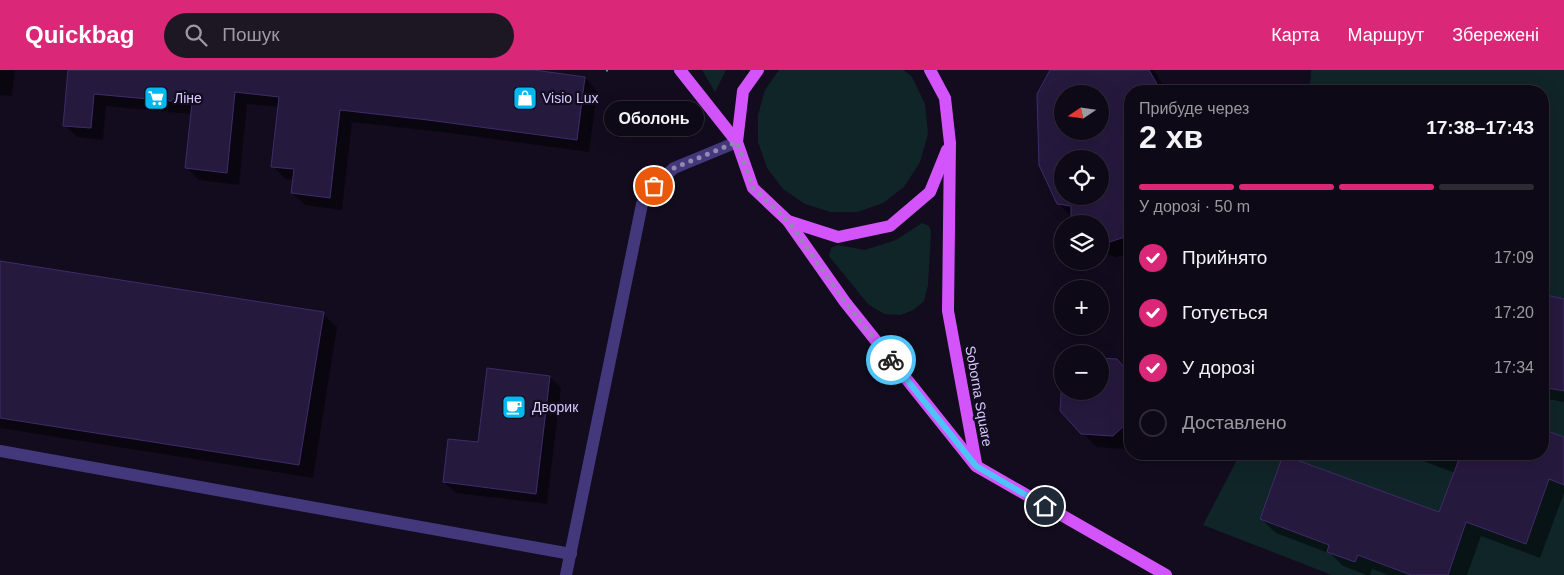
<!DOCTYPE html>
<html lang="uk">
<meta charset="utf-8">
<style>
:root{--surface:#0e0916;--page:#1c1723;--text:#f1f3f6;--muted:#9b9aa1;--line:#2e2a35;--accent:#db2777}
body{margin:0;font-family:Arial,sans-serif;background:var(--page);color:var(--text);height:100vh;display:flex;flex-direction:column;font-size:19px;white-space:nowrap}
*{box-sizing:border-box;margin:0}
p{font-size:16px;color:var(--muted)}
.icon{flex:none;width:28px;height:28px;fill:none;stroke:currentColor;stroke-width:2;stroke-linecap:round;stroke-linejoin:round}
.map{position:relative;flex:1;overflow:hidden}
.sheet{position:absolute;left:1124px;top:15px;width:425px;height:375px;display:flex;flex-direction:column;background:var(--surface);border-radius:20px;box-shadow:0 5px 20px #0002,0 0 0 1px var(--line)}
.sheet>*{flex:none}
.needle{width:32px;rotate:257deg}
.fabs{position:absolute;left:1054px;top:15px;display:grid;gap:10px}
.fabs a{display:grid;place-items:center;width:55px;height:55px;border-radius:50%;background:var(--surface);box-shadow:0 5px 20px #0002,0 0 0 1px var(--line);font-size:25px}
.pin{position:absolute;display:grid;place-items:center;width:42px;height:42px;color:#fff;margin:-21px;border:2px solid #fff;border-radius:50%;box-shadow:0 1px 5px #0007}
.courier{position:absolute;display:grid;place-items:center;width:50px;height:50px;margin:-25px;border:4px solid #4fc3f7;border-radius:50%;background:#fff;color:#222;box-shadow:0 1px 6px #0007}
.bubble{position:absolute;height:35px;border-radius:18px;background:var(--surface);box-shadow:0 5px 20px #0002,0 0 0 1px var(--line);font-size:16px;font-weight:600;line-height:35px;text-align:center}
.headline em{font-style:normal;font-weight:600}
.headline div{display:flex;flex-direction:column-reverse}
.headline{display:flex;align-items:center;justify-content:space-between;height:85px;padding:0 15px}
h1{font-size:32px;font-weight:600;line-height:38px}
.bar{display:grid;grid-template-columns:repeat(4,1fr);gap:8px 5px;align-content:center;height:60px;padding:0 15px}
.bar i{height:6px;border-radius:4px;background:var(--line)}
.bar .on{background:var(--accent)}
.bar p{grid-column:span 4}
ol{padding:0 15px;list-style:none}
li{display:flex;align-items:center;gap:15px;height:55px}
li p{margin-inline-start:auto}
li .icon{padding:5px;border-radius:50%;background:var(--accent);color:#fff;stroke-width:4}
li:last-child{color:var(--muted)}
li i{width:28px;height:28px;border:2px solid var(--line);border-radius:50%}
header{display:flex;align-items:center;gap:30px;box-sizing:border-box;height:70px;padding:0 25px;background:var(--accent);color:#fff}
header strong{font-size:24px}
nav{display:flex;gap:28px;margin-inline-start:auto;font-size:18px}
.search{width:350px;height:45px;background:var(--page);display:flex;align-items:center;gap:12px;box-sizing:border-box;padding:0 18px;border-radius:28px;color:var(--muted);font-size:19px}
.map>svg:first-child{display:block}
.green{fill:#102528}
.shadow{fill:#0007;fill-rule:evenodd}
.building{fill:#26193e;stroke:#402b6a;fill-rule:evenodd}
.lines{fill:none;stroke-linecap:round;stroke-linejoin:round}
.path{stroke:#30a3ad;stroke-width:3;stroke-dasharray:2.5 4;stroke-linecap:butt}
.minor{stroke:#44387c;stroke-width:12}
.major{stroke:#d454fb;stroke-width:12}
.done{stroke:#9288b0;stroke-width:5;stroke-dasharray:0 9}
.route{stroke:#4fc3f7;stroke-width:6}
.labels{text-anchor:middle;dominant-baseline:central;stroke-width:4.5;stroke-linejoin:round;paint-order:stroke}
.poi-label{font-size:14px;fill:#d7cafe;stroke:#120c1e;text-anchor:start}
.street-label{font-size:14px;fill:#d7cafe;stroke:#120c1e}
</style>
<header>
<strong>Quickbag</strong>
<div class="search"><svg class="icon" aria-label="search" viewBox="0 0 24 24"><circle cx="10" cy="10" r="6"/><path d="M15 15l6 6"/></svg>Пошук</div>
<nav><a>Карта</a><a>Маршрут</a><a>Збережені</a></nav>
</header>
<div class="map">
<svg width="1564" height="505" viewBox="0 0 1564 505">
<rect width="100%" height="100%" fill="#120c1e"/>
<g class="green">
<polygon points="702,0 726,0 715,22"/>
<polygon points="779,0 904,0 912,7 925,34 928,64 920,92 904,117 883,133 857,142 831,142 805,134 783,119 767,98 758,72 758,45 765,20"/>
<polygon points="1311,0 1564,0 1564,505 1332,505 1203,455 1240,384 1542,384 1542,21 1310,21"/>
<polygon points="922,153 929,156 931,162 928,215 924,231 913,240 901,245 884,244 868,234 829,186 831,178 838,175 865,180 896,170"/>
</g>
<g class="shadow">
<polygon points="0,0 15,0 12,26 0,25"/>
<polygon points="69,0 524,0 585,8 597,21 589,82 442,62 352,52 342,140 305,135 292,123 294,110 285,109 273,96 279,37 247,34 239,115 199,110 187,98 192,44 106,36 103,70 77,67 64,55"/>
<path d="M 1052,0 L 1154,0 L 1166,21 L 1130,21 L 1130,183 L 1116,187 L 1100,182 L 1100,154 L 1073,148 L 1058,133 ZM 1062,24 L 1100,24 L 1100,61 L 1062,61 ZM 1062,89 L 1100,89 L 1100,126 L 1062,126 Z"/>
<polygon points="0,192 323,244 337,257 313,408 0,358"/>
<polygon points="1542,226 1564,230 1564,332 1542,328"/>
<polygon points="1100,290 1130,304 1130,376 1127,379 1096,377 1061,340 1062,315 1062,321 1100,321"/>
<polygon points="550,307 561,318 547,434 456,423 444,412 479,374"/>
<polygon points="1564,368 1564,423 1540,488 1481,466 1467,505 1389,505 1372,499 1370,505 1367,505 1343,496 1331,484 1276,463 1261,449 1440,444 1455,403 1404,384 1542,384"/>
</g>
<g class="building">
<polygon points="68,0 534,0 585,7 577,70 428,50 340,40 330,128 291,123 294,99 271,97 279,27 235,22 227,103 185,98 192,33 94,24 91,58 63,56"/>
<path d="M 1050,0 L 1149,0 L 1161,21 L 1130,21 L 1130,136 L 1129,136 L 1128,166 L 1100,175 L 1100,154 L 1071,154 L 1071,136 L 1057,134 L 1039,95 L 1037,24 ZM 1062,24 L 1100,24 L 1100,61 L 1062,61 ZM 1062,89 L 1100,89 L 1100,126 L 1062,126 Z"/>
<polygon points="0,191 324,242 299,395 0,348"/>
<polygon points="1542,224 1564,229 1564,321 1542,317"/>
<polygon points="1100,288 1117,289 1130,304 1130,350 1113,366 1081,364 1060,341 1062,308 1062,321 1100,321"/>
<polygon points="487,298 550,306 536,424 443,412 448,369 478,372"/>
<polygon points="1542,359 1564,367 1564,415 1549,409 1526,474 1466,452 1448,505 1411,505 1358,485 1355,492 1327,482 1329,475 1260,449 1283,385 1439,442 1461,384 1542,384"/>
</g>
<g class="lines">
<polyline class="path" points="606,0 608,0"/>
<g class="minor">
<polyline points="0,381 571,484"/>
<polyline points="566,505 642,134 654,116 674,98 737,72"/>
</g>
<g class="major">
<polyline points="680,0 737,72"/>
<polyline points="758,0 743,21 737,72 753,118 788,151 838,167 890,156 930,122 947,80"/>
<polyline points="930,0 945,28 950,73 948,241 976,393"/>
<polyline points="788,151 845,232 976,396 1166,505"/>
</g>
</g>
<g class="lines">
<polyline class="done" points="654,116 674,98 737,72 753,118 788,151 845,232 891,290"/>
<polyline class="route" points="891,290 976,396 1045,436"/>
</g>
<defs>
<g id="supermarket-square" transform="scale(1.25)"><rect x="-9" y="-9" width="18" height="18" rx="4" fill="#05b7ef" stroke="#120c1e"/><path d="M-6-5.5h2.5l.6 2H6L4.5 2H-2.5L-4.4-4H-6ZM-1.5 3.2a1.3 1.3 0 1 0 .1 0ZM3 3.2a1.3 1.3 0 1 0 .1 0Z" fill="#fff"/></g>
<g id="shop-square" transform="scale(1.25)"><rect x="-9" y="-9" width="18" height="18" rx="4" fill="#05b7ef" stroke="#120c1e"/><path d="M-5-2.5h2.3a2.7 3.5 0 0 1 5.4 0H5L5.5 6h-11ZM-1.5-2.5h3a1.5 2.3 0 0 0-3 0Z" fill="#fff"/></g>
<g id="cafe-square" transform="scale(1.25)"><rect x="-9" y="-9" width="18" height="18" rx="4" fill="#05b7ef" stroke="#120c1e"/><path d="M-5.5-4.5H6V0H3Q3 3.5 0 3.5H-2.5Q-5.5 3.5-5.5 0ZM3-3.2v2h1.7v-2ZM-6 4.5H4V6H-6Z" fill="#fff"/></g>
</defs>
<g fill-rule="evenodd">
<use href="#supermarket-square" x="156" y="28"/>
<use href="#shop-square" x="525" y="28"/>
<use href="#cafe-square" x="514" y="337"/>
</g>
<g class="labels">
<g class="poi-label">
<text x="174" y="28">Ліне</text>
<text x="542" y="28">Visio Lux</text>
<text x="532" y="337">Дворик</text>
</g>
<g class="street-label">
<text transform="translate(979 326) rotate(80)">Soborna Square</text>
</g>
</g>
</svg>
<div class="fabs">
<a><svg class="needle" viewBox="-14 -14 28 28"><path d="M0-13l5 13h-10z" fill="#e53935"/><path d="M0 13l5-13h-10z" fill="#9b9aa1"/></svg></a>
<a><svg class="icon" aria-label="locate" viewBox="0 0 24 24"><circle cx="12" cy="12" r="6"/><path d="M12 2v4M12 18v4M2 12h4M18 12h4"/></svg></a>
<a><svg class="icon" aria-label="layers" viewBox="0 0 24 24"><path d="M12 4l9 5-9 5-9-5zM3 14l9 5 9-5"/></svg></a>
<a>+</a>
<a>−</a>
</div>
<div class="pin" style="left:654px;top:116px;background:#ea580c"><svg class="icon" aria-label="bag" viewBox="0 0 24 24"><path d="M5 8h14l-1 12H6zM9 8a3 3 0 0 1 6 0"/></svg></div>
<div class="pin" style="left:1045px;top:436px;background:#1f2937"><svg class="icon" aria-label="home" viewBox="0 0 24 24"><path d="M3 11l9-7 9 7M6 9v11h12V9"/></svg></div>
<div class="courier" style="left:891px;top:290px"><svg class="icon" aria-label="bike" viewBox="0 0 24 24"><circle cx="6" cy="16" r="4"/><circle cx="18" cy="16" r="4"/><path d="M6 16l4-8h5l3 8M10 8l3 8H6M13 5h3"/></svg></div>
<div class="bubble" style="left:604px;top:31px;width:100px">Оболонь</div>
<section class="sheet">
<div class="headline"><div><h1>2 хв</h1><p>Прибуде через</p></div><em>17:38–17:43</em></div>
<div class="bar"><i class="on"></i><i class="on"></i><i class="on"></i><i></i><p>У дорозі · 50 m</p></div>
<ol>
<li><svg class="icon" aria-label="check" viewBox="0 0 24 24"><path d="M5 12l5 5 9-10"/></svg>Прийнято<p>17:09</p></li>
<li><svg class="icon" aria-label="check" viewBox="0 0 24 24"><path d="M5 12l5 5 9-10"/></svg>Готується<p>17:20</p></li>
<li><svg class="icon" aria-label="check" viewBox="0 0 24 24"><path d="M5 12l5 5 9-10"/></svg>У дорозі<p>17:34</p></li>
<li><i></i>Доставлено</li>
</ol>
</section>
</div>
